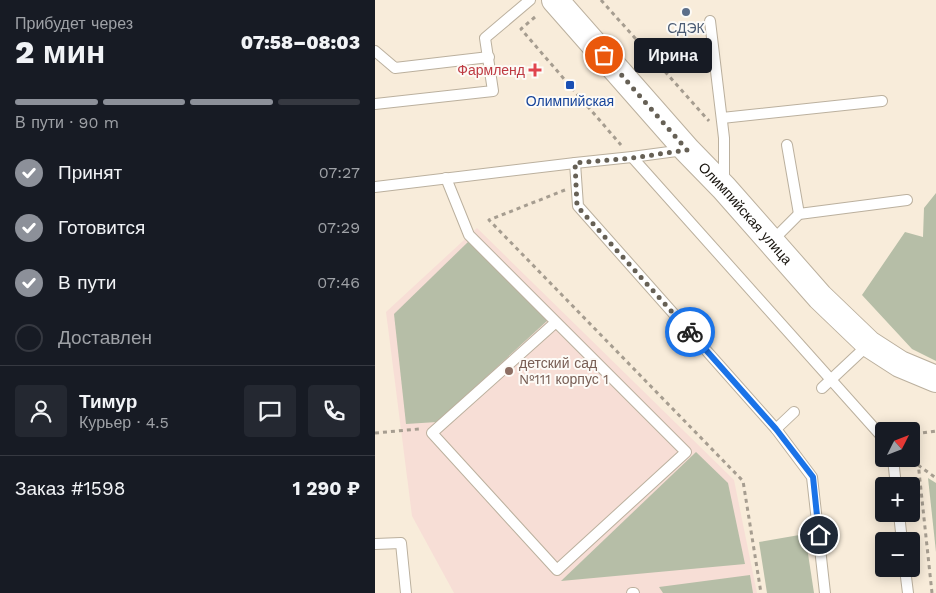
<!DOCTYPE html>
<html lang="ru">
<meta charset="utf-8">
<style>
:root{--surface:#171b24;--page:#242831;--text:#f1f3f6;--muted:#9ea1a6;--line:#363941;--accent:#8c9099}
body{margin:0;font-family:"Work Sans",sans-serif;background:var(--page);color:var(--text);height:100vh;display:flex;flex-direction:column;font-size:19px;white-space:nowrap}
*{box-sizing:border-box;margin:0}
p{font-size:16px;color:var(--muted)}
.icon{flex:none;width:28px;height:28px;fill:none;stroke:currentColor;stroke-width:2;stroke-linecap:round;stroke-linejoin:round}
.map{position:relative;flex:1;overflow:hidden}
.details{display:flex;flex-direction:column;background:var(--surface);width:375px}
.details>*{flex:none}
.needle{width:32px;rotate:48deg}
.controls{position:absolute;left:500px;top:422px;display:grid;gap:10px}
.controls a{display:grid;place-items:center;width:45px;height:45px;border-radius:5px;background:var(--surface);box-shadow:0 2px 12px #0003;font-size:25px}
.pin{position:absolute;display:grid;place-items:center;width:42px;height:42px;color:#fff;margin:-21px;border:2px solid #fff;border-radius:50%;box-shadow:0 1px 5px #0007}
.courier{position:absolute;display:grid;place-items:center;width:50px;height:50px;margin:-25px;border:4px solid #1a73e8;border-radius:50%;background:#fff;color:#222;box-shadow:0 1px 6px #0007}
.bubble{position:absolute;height:35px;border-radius:5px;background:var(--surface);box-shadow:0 2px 12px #0003;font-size:16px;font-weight:800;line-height:35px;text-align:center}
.head em{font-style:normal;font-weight:800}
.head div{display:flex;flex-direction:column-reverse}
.head{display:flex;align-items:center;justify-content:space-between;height:85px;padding:0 15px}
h1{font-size:32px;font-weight:800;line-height:38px}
.bar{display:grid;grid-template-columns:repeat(4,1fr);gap:8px 5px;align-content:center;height:60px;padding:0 15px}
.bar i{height:6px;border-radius:4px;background:var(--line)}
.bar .current{background:var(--accent)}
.bar p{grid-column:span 4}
.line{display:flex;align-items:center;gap:12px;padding:0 15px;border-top:1px solid var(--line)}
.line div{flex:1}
.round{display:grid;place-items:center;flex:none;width:52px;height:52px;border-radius:5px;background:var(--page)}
ol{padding:0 15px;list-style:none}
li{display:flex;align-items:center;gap:15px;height:55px}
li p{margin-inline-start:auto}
li .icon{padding:5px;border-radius:50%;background:var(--accent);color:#fff;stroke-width:4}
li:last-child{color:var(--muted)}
li i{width:28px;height:28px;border:2px solid var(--line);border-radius:50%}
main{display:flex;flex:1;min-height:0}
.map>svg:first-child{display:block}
.education{fill:#f7ded6}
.green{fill:#b6bea7}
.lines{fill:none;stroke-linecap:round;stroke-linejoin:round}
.lane-casing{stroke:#bbb09e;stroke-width:12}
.secondary-casing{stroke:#bbb09e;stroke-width:28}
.path{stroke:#a69d90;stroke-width:3;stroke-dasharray:4 4;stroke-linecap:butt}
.lane{stroke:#fff;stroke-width:10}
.secondary{stroke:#fff;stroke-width:26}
.done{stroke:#666055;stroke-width:5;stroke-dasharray:0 9}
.route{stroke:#1a73e8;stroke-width:6}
.service-dot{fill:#5c6f8a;stroke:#fdfbf7;stroke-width:2}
.health-dot{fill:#e0444e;stroke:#fdfbf7;stroke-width:2}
.transit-dot{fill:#1a4fb4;stroke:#fdfbf7;stroke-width:2}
.education-dot{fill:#8d6e63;stroke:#fdfbf7;stroke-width:2}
.labels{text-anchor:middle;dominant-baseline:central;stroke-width:4;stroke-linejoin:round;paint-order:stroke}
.service-label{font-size:14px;fill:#4e5e75;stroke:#fdfbf7}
.health-label{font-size:14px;fill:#be3a42;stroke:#fdfbf7;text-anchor:end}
.transit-label{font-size:14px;fill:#164399;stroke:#fdfbf7}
.street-label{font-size:14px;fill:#18140e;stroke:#fdfbf7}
.education-label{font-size:14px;fill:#785e54;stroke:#fdfbf7;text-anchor:start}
</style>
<main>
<section class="details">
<div class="head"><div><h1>2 мин</h1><p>Прибудет через</p></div><em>07:58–08:03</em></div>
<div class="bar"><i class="current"></i><i class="current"></i><i class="current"></i><i></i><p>В пути · 90 m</p></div>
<ol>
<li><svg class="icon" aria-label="check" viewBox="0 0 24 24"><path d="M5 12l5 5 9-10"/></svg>Принят<p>07:27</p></li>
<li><svg class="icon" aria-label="check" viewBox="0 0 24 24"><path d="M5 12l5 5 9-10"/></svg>Готовится<p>07:29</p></li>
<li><svg class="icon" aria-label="check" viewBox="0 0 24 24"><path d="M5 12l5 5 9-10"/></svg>В пути<p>07:46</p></li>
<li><i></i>Доставлен</li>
</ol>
<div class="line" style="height:90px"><a class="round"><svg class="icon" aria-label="person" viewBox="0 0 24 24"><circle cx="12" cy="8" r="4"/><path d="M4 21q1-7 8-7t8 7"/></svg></a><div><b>Тимур</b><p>Курьер · 4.5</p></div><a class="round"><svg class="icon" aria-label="chat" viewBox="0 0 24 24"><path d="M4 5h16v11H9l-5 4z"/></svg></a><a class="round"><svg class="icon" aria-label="phone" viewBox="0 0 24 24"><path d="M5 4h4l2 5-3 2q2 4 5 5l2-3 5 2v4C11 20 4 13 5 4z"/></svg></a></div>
<div class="line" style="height:65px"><div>Заказ #1598</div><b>1 290 ₽</b></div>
</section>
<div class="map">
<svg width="561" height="593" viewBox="0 0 561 593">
<rect width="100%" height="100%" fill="#f8ecda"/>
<polygon class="education" points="102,228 359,480 382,593 79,593 37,516 11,312"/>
<g class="green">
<polygon points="561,193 561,361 537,349 487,295 530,232 548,237 549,208"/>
<polygon points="94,241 173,320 62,422 31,424 19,314"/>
<polygon points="321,452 353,483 370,564 186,581"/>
<polygon points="553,478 561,483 561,552"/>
<polygon points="430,534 439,593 392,593 384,542"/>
<polygon points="375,575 378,593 288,593 284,587"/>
</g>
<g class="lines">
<g class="lane-casing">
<g id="lane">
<polyline points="335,21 349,138 349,182"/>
<polyline points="0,51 20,68 114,57"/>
<polyline points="0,104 118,91 110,38 155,0"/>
<polyline points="347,118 507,101"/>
<polyline points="412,145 424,214"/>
<polyline points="257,157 509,439"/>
<polyline points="200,163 203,206 401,429 437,477 450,593"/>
<polyline points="71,178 94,235 311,452 182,570 57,433 181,322"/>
<polyline points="0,187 200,163 257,157 309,150"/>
<polyline points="397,241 424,214 532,200"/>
<polyline points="447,388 494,344"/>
<polyline points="401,429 419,412"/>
<polyline points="518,459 521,486"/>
<polyline points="524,514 527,541"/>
<polyline points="0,544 26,543 31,593"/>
<polyline points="530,569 533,593"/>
<polyline points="257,593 259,593"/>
</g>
</g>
<g class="secondary-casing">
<g id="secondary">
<path id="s1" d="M 180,0 L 312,150 L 349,188 L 445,297 L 494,344 L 525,364 L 561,379"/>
</g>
</g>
<g class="path">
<polyline points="226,0 334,121"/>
<polyline points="160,17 146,29 246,145"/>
<polyline points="190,190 114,220 368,481 386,593"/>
<polyline points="0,433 44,429"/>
<polyline points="543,465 561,478"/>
<polyline points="557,593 540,434 561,431"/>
</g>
<use href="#lane" class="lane"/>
<use href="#secondary" class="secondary"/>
</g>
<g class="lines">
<polyline class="done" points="229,55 312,150 257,158 200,163 202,206 315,332"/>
<polyline class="route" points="315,332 401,429 438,477 444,535"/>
</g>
<circle class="service-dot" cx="311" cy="12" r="5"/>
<path class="health-dot" d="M157.5 62.5h5v5h5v5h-5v5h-5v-5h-5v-5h5z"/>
<rect class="transit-dot" x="190" y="80" width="10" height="10" rx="2.5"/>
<circle class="education-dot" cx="134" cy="371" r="5"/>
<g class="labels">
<g class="service-label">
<text x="311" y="28">СДЭК</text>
</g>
<g class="health-label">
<text x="150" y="70">Фармленд</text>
</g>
<g class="transit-label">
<text x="195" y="101">Олимпийская</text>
</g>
<g class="street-label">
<text stroke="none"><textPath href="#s1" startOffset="286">Олимпийская улица</textPath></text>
</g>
<g class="education-label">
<text x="144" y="363">детский сад<tspan x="144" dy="16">№111 корпус 1</tspan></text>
</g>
</g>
</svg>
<div class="controls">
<a><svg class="needle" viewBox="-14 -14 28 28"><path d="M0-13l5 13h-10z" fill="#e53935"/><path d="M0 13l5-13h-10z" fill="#9ea1a6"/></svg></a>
<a>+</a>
<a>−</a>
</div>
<div class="pin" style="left:229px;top:55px;background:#ea580c"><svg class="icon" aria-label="bag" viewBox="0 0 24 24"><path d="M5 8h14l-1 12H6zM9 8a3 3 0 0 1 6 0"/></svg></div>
<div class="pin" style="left:444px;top:535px;background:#1f2937"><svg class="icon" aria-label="home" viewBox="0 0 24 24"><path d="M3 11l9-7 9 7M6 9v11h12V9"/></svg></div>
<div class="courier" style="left:315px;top:332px"><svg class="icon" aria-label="bike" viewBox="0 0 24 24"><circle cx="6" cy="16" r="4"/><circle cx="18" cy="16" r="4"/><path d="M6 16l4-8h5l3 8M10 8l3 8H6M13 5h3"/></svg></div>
<div class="bubble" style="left:259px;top:38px;width:78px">Ирина</div>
</div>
</main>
